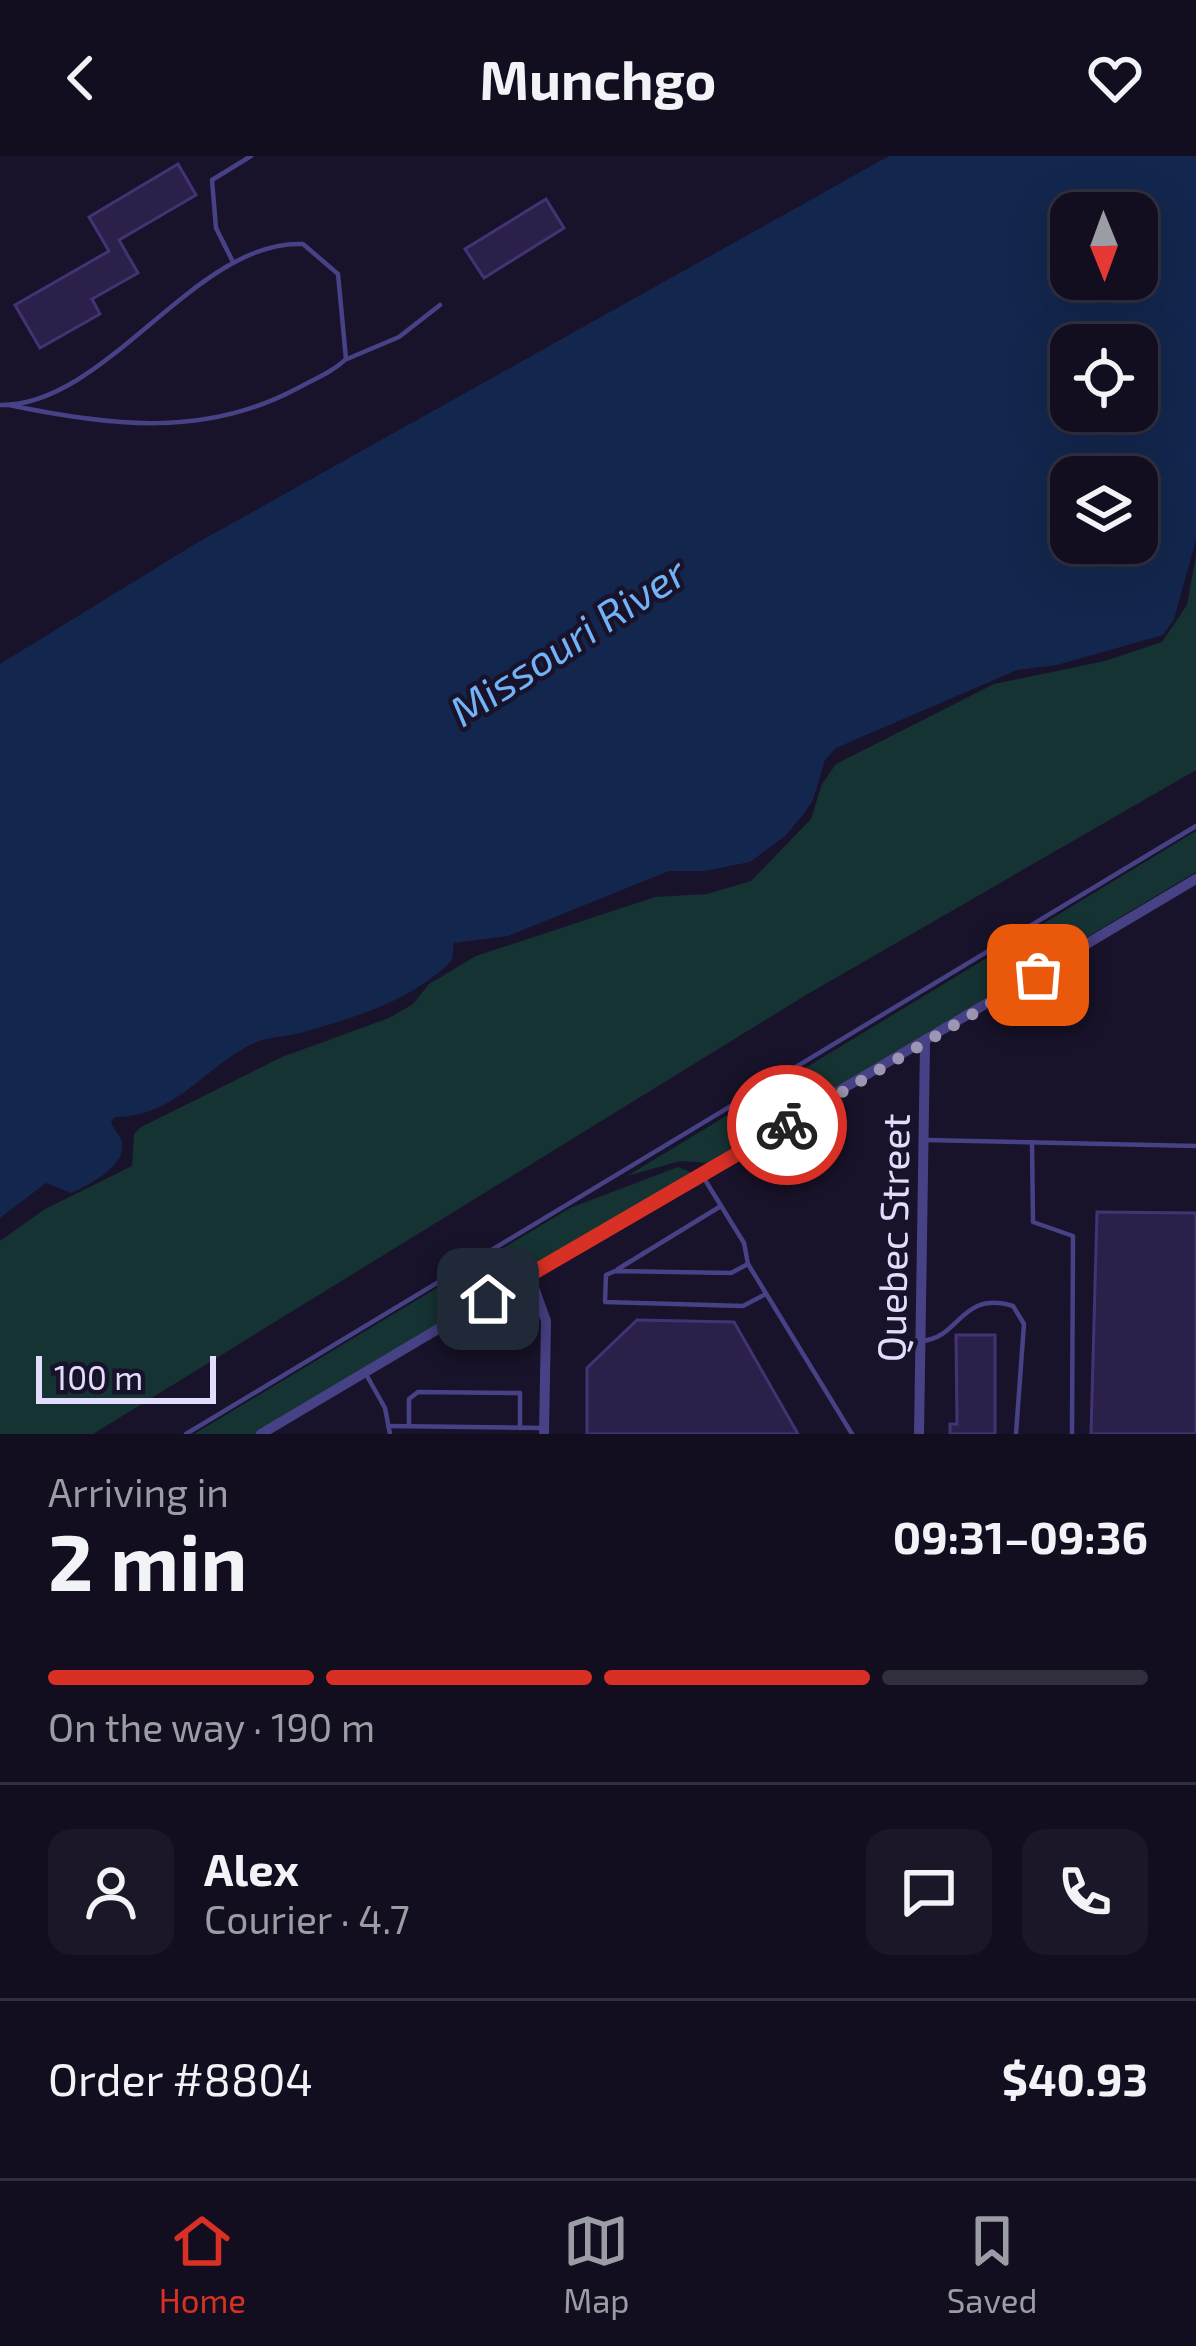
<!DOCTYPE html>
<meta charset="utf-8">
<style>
:root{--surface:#120e20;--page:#1b1729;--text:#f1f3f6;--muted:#9c9ca5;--line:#312e3e;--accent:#d93025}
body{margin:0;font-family:"Exo 2",sans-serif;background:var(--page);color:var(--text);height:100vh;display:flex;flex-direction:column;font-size:45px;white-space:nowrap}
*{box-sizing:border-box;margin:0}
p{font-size:39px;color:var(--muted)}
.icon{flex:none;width:66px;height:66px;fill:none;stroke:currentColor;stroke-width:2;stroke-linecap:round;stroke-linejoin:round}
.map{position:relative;height:1278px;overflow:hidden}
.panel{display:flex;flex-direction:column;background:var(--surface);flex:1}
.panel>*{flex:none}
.needle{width:78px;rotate:179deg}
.controls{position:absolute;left:1050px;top:36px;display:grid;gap:24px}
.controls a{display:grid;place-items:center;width:108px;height:108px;border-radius:24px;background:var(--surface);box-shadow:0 12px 48px #0002,0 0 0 3px var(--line);font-size:60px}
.scale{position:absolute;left:36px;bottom:30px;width:180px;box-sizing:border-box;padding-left:12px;border:6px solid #e3ddfd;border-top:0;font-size:33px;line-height:42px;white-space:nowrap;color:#e3ddfd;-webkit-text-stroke:9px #18132a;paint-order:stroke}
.pin{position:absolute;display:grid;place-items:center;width:102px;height:102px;color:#fff;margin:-51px;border-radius:24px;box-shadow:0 6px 18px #0006}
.courier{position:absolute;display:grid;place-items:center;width:120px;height:120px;margin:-60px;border:9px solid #d93025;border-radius:50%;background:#fff;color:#222;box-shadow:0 3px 15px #0007}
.head em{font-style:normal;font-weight:700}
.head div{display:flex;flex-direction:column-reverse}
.head{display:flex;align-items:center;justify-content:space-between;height:204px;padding:0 48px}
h1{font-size:78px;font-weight:700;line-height:90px}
.bar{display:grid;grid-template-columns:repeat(4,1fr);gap:18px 12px;align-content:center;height:144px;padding:0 48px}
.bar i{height:15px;border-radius:9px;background:var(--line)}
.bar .on{background:var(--accent)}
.bar p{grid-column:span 4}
.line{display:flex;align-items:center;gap:30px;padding:0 48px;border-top:3px solid var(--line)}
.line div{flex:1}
.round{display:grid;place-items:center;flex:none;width:126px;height:126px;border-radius:24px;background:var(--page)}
header{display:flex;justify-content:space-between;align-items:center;height:156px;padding:0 48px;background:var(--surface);font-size:54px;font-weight:700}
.tabs{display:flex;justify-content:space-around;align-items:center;height:168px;border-top:3px solid var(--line);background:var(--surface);font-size:33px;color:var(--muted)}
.tabs a{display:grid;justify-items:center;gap:6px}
.tabs .on{color:var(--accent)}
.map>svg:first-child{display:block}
.green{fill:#163333}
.water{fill:#13264d;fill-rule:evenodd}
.building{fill:#2a2049;stroke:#443374;stroke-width:3}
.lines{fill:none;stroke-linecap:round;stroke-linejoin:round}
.service{stroke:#474185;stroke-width:4.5}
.minor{stroke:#474185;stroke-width:10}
.done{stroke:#9c96b3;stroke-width:12;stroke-dasharray:0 21.6}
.route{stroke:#d93025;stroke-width:15}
.labels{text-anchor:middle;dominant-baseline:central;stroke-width:9;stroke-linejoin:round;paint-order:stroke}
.street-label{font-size:39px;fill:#e3ddfd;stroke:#18132a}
.water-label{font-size:42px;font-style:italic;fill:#72b2f6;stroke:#18132a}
</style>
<header><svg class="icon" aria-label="back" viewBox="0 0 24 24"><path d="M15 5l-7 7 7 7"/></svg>Munchgo<svg class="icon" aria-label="heart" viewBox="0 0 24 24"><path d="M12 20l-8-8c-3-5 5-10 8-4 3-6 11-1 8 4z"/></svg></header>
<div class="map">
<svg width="1196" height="1278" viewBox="0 0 1196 1278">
<rect width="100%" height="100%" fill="#18132a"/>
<g class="green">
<polygon points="1196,399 1196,614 806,839 93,1278 0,1278 0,1085 45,1053 132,1010 134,978 141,971 282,901 389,862 413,848 429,828 476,800 655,741 707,738 751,725 811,663 822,628 836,608 994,528 1105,505 1162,486 1187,449"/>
<polygon points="1196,675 1196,716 709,1007 680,1005 627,1020"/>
<polygon points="678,1011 693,1017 257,1278 194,1278 570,1052"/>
</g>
<path class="water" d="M 889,0 L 1196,0 L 1196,384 L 1174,463 L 1163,479 L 1057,509 L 1017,514 L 836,592 L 825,604 L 813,644 L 803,659 L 785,680 L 750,706 L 705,715 L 669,715 L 508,780 L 454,787 L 452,804 C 414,844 356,861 304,876 C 286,881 267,880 250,889 C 202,914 174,961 115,961 L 111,966 C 113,972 118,977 121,983 C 131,1008 88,1030 71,1037 L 46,1027 L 0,1062 L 0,508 L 195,388 ZM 1071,57 L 1137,57 L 1137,123 L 1071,123 ZM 1071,189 L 1137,189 L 1137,255 L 1071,255 ZM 1071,321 L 1137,321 L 1137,387 L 1071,387 Z"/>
<g class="building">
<polygon points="178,8 196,39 119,84 138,117 92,143 100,158 40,192 15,149 109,95 89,61"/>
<polygon points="546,43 564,72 484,122 465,93"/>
<polygon points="1097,1056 1196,1057 1196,1278 1091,1278"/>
<polygon points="637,1164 734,1166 798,1278 587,1278 587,1212"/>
<polygon points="956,1179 995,1179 995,1278 950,1278 950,1268 957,1268"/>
</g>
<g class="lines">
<g class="service">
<polyline points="233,106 216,72 212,24 251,0"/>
<polyline points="347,203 399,181 440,149"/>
<path d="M 0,249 C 106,251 196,83 303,88 L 338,118 L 346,203 C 333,216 314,223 298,232 C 205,282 109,270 9,249"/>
<polyline points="926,984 1196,990"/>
<polyline points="1032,986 1033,1066 1073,1080 1072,1278"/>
<polyline points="702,1019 744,1087 748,1108 852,1278"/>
<polyline points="748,1108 731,1117 615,1115 606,1119 605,1146 743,1150 766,1138"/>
<polyline points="618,1113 721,1050"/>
<path d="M 921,1185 C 960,1183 960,1134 1013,1150 L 1024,1168 L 1016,1278"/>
<polyline points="367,1220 385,1252 390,1278"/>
<polyline points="388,1270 544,1272"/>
<polyline points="409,1270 409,1243 418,1236 520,1237 520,1272"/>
<polyline points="186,1278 1196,670"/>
</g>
<g class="minor">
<polyline points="529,1118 546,1165 544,1278"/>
<polyline points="261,1278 1196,723"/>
<polyline points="919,1278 925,888"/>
</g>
</g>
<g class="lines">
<polyline class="done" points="787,969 1038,819"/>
<polyline class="route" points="488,1143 787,969"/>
</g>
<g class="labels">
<g class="street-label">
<text transform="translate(892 1082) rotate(-89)">Quebec Street</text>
</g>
<g class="water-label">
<text transform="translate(567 484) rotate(-33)">Missouri River</text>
</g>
</g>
</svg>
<div class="controls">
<a><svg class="needle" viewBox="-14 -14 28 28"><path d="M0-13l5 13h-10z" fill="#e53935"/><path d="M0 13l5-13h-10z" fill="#9c9ca5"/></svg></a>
<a><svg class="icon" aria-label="locate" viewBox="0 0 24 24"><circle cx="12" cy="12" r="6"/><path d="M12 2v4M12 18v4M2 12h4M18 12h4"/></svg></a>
<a><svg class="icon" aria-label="layers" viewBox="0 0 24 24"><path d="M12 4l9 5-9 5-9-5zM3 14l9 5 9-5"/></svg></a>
</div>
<div class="scale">100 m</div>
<div class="pin" style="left:1038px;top:819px;background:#ea580c"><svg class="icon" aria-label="bag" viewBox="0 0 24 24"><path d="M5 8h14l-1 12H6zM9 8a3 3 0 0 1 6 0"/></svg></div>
<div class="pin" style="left:488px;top:1143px;background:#1f2937"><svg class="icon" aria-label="home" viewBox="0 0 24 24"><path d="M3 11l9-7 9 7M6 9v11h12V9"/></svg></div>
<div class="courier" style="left:787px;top:969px"><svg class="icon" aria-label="bike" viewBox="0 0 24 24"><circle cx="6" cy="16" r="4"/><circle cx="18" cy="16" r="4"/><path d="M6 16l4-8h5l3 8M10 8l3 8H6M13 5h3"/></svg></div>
</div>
<section class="panel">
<div class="head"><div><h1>2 min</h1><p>Arriving in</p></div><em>09:31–09:36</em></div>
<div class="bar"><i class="on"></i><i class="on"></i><i class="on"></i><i></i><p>On the way · 190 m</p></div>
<div class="line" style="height:216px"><a class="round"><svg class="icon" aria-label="person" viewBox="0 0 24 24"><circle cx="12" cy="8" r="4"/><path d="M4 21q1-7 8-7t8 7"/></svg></a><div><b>Alex</b><p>Courier · 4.7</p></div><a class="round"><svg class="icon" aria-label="chat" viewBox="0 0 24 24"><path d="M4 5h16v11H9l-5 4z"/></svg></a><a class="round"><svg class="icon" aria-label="phone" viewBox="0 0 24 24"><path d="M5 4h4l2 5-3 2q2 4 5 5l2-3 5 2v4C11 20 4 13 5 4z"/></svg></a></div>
<div class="line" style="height:156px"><div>Order #8804</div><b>$40.93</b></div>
</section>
<nav class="tabs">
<a class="on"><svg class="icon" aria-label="home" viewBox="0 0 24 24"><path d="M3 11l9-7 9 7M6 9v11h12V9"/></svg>Home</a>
<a><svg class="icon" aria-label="map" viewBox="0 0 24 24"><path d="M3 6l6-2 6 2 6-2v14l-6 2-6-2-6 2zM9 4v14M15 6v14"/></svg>Map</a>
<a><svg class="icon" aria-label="saved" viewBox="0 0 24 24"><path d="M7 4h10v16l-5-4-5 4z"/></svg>Saved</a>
</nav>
